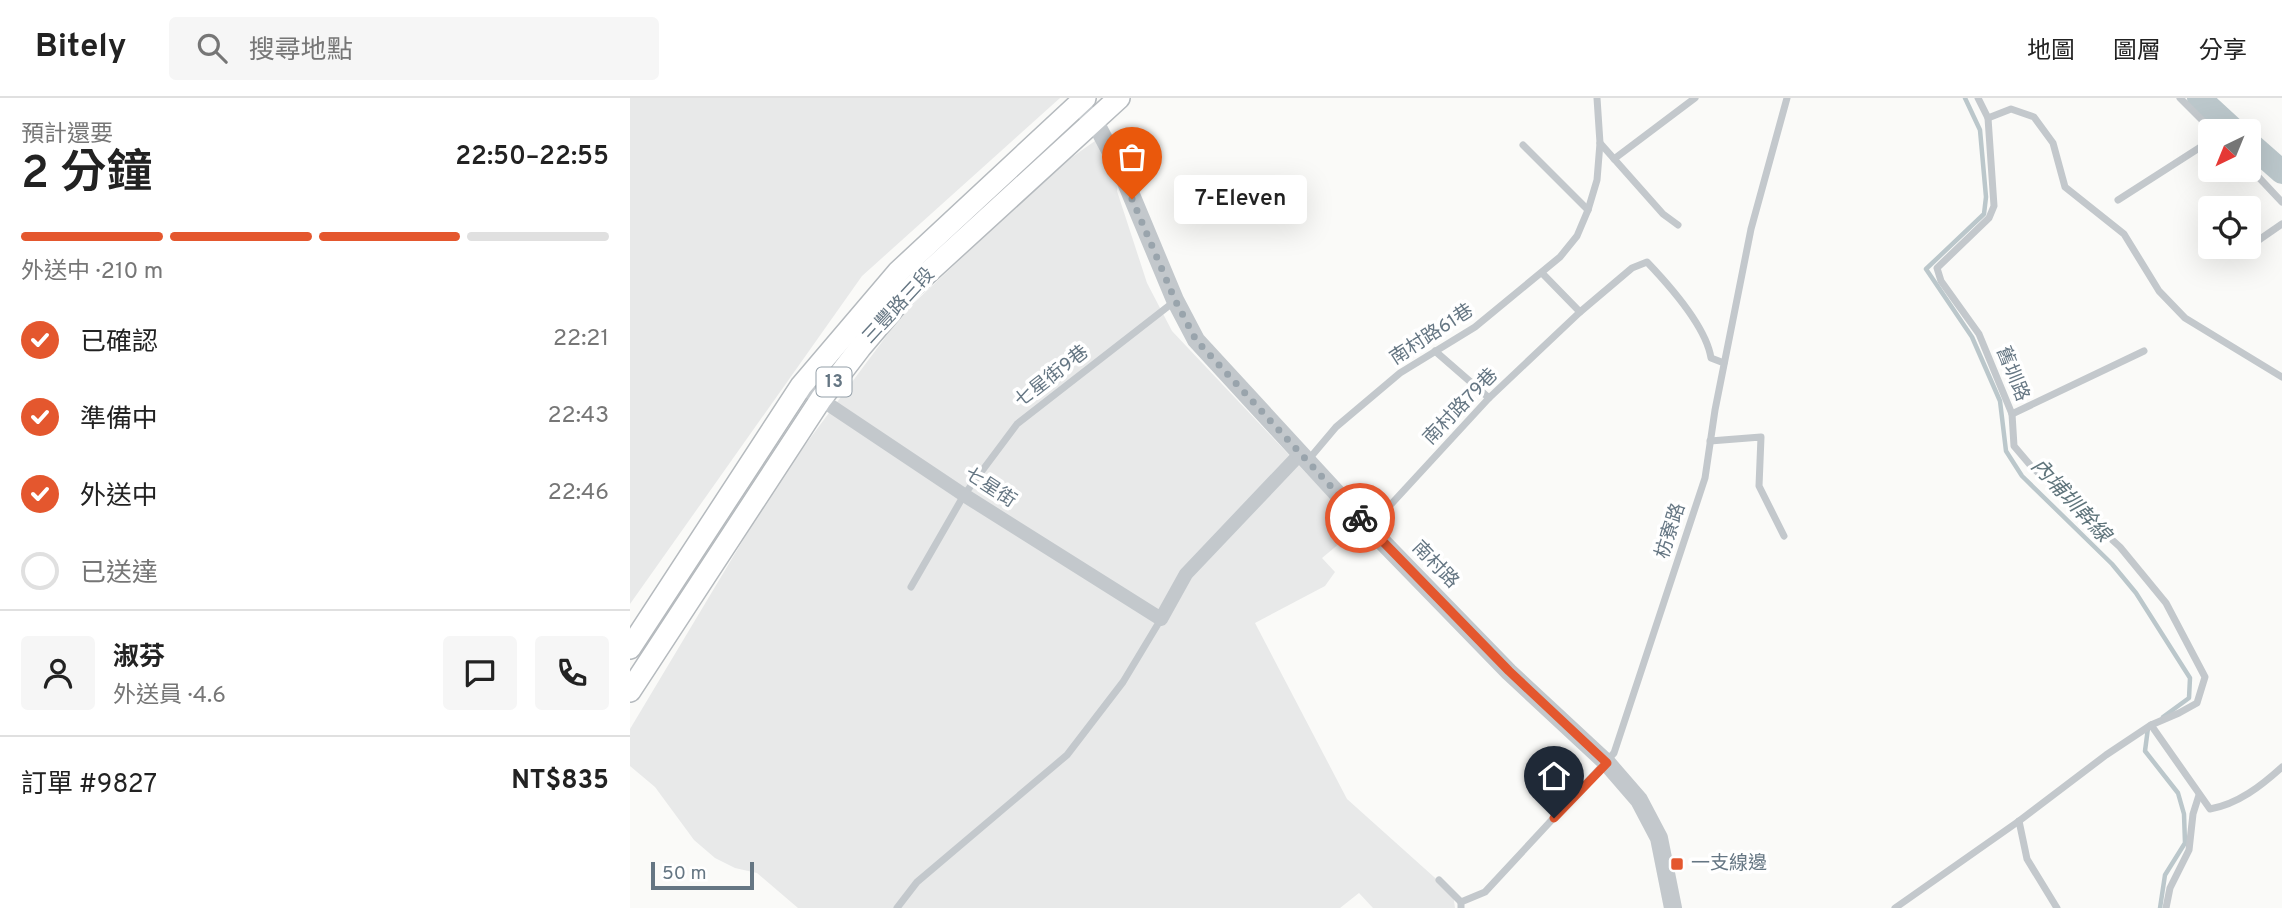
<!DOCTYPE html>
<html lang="zh-TW">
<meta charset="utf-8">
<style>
:root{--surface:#fff;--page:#f6f6f6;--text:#222;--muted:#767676;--line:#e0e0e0;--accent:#e4572e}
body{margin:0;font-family:Overpass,"Noto Sans TC",sans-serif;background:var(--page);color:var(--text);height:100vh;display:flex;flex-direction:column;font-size:26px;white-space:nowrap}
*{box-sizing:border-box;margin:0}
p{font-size:23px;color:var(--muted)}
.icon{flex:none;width:38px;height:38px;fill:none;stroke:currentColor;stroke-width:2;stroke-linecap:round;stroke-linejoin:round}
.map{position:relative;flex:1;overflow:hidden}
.sheet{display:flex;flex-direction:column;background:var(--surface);width:630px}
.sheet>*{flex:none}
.needle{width:46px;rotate:223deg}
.controls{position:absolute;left:1568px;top:21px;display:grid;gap:14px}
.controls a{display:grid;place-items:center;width:63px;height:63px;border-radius:7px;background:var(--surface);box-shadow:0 7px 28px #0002;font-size:35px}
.scale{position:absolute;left:21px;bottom:18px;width:103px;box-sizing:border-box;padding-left:7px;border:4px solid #657683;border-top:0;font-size:19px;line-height:24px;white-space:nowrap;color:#657683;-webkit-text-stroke:5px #fff;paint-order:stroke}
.pin{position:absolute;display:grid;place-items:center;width:60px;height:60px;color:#fff;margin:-72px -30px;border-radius:50% 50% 50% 0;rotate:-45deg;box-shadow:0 0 7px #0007}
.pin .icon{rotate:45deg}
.courier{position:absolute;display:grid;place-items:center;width:70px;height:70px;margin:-35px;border:5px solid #e4572e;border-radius:50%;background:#fff;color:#222;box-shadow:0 2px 9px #0007}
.bubble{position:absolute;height:49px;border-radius:7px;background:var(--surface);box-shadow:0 7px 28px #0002;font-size:23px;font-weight:600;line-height:49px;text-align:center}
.summary em{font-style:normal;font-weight:600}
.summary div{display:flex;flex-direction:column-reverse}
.summary{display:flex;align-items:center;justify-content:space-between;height:119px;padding:0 21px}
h1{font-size:46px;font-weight:600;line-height:52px}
.bar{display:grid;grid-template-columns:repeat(4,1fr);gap:10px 7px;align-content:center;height:84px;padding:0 21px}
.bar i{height:9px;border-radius:5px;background:var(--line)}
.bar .selected{background:var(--accent)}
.bar p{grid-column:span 4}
.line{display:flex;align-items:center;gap:18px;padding:0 21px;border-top:2px solid var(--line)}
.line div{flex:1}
.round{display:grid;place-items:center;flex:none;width:74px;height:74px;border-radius:7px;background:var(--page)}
ol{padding:0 21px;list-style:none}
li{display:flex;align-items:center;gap:21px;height:77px}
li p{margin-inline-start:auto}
li .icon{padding:7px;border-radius:50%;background:var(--accent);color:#fff;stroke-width:4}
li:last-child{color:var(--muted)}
li i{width:38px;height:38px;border:4px solid var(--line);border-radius:50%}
header{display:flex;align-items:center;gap:42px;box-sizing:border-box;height:98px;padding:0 35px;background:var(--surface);border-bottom:2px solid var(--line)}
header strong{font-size:33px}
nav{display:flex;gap:38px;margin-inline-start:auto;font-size:24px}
.search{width:490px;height:63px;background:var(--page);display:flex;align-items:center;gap:18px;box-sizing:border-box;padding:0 24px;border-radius:7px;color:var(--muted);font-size:26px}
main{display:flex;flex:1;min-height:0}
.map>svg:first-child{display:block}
.built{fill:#e8e9e9}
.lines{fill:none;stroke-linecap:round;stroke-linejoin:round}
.stream{stroke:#bbc7cb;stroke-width:4.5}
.river{stroke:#bbc7cb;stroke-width:24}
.primary-casing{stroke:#b5babe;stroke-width:24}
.service{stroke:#c3c8cc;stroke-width:7}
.minor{stroke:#c3c8cc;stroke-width:14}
.tertiary{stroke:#c3c8cc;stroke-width:18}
.primary{stroke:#fff;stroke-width:21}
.done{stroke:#99a4ac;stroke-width:7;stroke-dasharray:0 12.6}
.route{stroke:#e4572e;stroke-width:9}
.poi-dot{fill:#e4572e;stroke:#fff;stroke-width:2.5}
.labels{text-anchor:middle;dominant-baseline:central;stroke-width:7;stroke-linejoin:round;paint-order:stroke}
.shield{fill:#fff;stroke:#939fa8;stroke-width:2}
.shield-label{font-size:18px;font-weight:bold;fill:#657683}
.street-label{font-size:19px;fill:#657683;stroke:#fff}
.poi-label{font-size:19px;fill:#657683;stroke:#fff;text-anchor:start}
.water-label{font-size:21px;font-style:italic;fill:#60757c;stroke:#fff}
</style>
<header>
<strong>Bitely</strong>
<div class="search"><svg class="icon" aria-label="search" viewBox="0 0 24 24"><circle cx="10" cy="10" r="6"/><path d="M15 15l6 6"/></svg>搜尋地點</div>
<nav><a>地圖</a><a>圖層</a><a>分享</a></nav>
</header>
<main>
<section class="sheet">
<div class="summary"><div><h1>2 分鐘</h1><p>預計還要</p></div><em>22:50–22:55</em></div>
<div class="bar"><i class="selected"></i><i class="selected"></i><i class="selected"></i><i></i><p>外送中 · 210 m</p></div>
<ol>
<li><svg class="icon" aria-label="check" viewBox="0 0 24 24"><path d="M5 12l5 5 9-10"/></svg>已確認<p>22:21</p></li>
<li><svg class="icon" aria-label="check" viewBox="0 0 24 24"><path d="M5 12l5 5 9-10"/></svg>準備中<p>22:43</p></li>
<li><svg class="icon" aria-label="check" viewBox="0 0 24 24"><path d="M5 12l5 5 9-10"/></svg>外送中<p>22:46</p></li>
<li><i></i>已送達</li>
</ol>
<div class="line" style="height:126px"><a class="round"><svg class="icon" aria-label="person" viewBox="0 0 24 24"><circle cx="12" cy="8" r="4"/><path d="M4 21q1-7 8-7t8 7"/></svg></a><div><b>淑芬</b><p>外送員 · 4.6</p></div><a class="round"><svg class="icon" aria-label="chat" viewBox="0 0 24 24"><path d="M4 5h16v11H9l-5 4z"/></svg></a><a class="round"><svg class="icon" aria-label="phone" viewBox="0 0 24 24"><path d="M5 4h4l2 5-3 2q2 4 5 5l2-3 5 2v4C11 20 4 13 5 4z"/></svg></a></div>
<div class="line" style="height:91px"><div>訂單 #9827</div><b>NT$835</b></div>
</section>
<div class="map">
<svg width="1652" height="810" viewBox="0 0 1652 810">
<rect width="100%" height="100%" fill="#fafaf8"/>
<g class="built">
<polygon points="0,0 430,0 232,178 0,506"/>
<polygon points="472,38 491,66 487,93 517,185 542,233 728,430 692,460 705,474 695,488 625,525 717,701 823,796 825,810 743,810 729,795 710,810 168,810 127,775 105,770 85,760 64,742 25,689 0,668 0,631 149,382 260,233 287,202 431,67"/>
</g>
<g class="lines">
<g class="stream">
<polyline points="1335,0 1350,32 1356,99 1354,116 1296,171 1342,239 1370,303 1376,353 1392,378 1482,466 1506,495 1560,580 1559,600 1533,619"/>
<polyline points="1518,630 1515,653 1548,695 1554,716 1555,745 1535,777 1530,810"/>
</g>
<g class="river">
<polyline points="1569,0 1605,33"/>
<polyline points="1619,45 1652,74"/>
</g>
<g class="primary-casing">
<g id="primary">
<polyline points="0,550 171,288 268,174 455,0"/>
<polyline points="0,593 191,301 230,250 280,191 489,0"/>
</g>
</g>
<g class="service">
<polyline points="1550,0 1583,33"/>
<polyline points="1358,20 1381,11 1404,19 1423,45 1435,89 1494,136 1529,193 1555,220 1652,279"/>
<polyline points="970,45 1033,116 1048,127"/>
<polyline points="893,47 958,112"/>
<polyline points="984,61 1065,0"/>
<polyline points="1619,69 1652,104"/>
<polyline points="1488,102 1580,43"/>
<polyline points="1610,155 1652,126"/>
<path d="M 912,175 L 950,214 L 1002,170 L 1017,164 C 1039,187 1076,228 1081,260 L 1094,265"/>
<polyline points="805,253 859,300"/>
<polyline points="1382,316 1514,253"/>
<polyline points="1080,343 1131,339 1129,388 1154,438"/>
<polyline points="679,361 706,329 770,275 845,229 930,159 947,138 958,112 967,82 970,45 967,0"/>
<polyline points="741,428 859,300 950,214"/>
<polyline points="281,489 334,397 387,326 545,203"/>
<path d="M 1521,627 L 1580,711 C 1608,706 1631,688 1652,669"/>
<polyline points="1389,723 1397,761 1427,810"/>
<polyline points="809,782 831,804"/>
<polyline points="267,810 287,784 437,657 493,584 531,521"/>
<polyline points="831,810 831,804 855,794 984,655 1075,380 1085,312 1121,131 1157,0"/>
<polyline points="1265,810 1389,723 1476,657 1521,627 1549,615 1567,605 1575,579 1536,505 1490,449 1401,368 1384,348 1382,316 1349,236 1311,183 1307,170 1359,120 1364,108 1358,20 1348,0"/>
<polyline points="1536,810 1540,790 1559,752 1563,716 1569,697"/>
</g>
<polyline class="minor" points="171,288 334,397 531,521 556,476 670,356"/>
<polyline class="tertiary" points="455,14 464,22 492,75 545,202 566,242 739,430 879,574 977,665 1009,702 1029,740 1043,810"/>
<use href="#primary" class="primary"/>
</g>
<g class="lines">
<polyline class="done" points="502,101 545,202 566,242 730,420"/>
<polyline class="route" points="730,420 879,573 977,665 924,720"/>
</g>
<rect class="poi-dot" x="1040" y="759" width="14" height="14" rx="3.5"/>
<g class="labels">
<rect class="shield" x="186.5" y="269.5" width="35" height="29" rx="5"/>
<g class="shield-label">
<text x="204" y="284">13</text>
</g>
<g class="street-label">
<text transform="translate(269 208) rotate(-47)">三豐路三段</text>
<text transform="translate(802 237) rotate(-33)">南村路61巷</text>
<text transform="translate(1382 276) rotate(68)">舊圳路</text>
<text transform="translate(422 279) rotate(-38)">七星街9巷</text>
<text transform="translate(831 309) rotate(-46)">南村路79巷</text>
<text transform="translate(360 390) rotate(33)">七星街</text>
<text transform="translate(1041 433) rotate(-72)">枋寮路</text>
<text transform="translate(805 467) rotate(46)">南村路</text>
</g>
<g class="poi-label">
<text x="1061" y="766">一支線邊</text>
</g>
<g class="water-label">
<text transform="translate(1440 403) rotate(47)">內埔圳幹線</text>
</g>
</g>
</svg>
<div class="controls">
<a><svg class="needle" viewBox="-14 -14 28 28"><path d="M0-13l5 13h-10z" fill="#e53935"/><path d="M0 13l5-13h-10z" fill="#767676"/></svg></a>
<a><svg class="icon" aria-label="locate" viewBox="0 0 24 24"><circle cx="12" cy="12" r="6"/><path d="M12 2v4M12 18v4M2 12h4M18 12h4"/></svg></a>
</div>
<div class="scale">50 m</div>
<div class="pin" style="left:502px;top:101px;background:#ea580c"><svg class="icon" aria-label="bag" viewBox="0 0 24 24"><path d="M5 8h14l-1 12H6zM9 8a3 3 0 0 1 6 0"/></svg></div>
<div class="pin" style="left:924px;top:720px;background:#1f2937"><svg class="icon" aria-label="home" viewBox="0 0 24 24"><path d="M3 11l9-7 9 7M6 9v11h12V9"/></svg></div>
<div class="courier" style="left:730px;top:420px"><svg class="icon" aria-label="bike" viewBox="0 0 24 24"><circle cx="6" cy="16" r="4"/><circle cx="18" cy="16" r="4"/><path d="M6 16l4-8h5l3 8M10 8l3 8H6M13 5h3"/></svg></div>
<div class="bubble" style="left:544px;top:77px;width:133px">7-Eleven</div>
</div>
</main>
